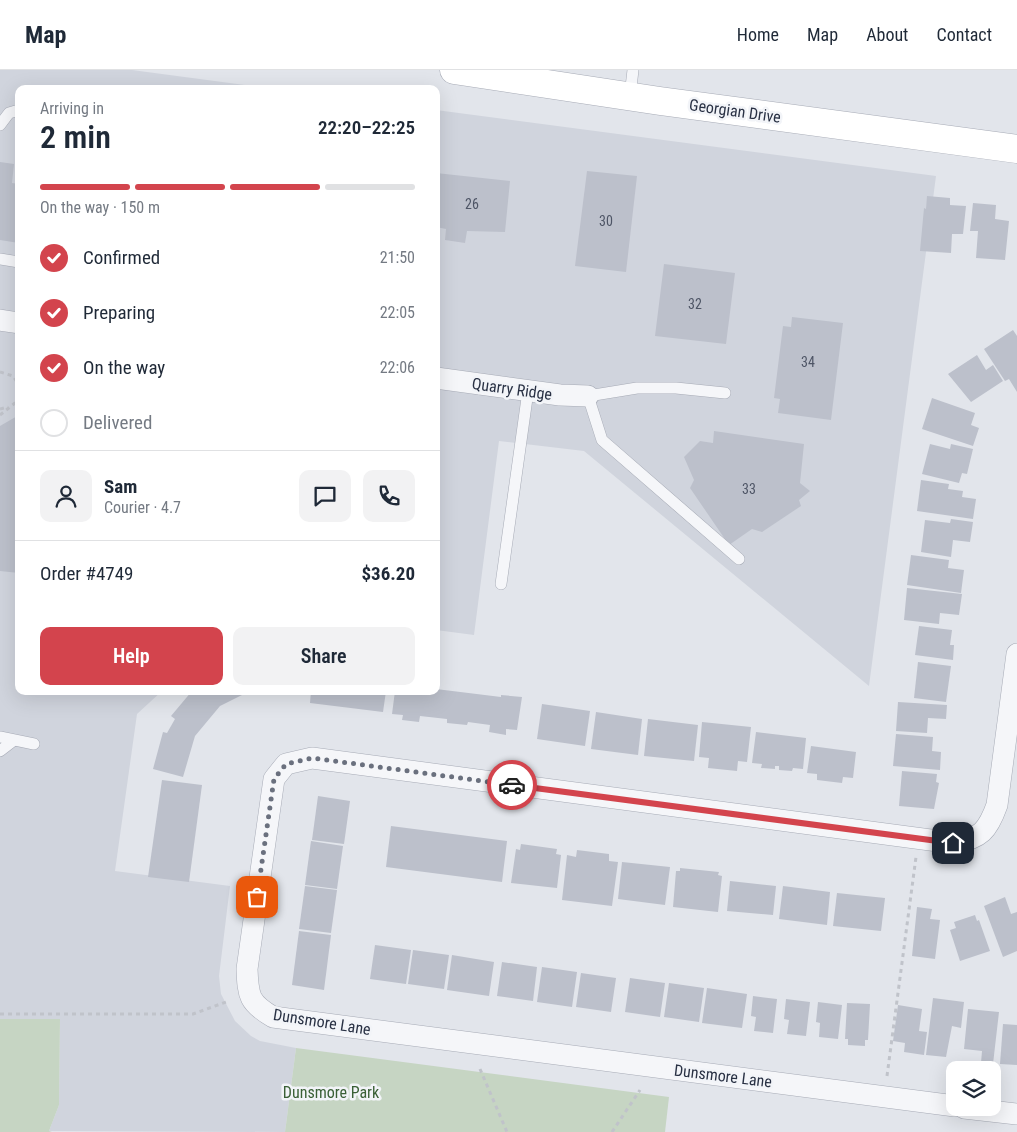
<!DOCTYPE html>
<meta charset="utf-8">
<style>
:root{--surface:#fff;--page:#f2f2f3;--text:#1f2937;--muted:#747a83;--line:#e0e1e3;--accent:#d3444d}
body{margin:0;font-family:"Roboto Condensed",sans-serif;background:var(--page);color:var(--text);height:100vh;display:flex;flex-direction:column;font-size:19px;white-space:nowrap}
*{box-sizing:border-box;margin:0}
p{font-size:16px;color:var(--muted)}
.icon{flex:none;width:28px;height:28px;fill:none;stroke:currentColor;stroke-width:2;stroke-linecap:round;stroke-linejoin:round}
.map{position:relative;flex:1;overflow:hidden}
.side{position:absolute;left:15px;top:15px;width:425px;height:610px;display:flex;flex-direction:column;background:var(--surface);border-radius:10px;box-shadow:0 5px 20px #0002}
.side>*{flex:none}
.controls{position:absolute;left:946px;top:991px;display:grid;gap:10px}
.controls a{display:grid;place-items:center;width:55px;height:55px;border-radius:10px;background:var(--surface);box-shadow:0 5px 20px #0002;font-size:25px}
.pin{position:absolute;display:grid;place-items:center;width:42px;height:42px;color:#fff;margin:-21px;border-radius:10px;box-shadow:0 2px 8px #0006}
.courier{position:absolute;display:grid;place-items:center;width:50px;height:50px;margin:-25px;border:4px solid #d3444d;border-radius:50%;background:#fff;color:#222;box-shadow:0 1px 6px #0007}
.summary em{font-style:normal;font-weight:600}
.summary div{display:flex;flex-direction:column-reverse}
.summary{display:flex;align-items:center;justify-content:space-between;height:85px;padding:0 25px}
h1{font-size:32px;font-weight:600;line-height:38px}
.bar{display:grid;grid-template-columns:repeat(4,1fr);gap:8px 5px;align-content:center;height:60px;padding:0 25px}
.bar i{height:6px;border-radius:4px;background:var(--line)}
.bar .current{background:var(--accent)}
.bar p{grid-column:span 4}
.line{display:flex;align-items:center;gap:12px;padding:0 25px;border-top:1px solid var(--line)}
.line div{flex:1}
.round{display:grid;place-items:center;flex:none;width:52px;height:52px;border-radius:10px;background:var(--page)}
ol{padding:0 25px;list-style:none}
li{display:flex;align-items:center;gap:15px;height:55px}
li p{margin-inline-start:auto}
li .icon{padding:5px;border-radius:50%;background:var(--accent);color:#fff;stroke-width:4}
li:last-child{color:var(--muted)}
li i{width:28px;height:28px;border:2px solid var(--line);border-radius:50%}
.primary-button{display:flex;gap:10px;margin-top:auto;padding:10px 25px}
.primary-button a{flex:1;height:58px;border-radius:10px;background:var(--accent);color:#fff;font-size:20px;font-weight:600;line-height:58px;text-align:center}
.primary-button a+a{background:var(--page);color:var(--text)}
header{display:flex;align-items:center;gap:30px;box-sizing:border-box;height:70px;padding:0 25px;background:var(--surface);border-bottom:1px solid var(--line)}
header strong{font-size:24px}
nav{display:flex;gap:28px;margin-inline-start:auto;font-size:18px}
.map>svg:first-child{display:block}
.built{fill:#d0d4dd}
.green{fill:#c6d5c3}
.building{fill:#bcc0cb}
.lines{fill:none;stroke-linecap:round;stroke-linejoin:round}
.service-casing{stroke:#a7abb6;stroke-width:12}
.minor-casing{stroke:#a7abb6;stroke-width:22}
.secondary-casing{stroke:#a7abb6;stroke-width:29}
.path{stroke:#c0c3ca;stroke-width:3;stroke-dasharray:4 4;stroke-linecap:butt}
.service{stroke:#f5f6f9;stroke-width:11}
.minor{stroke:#f5f6f9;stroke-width:21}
.secondary{stroke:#fff;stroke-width:28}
.done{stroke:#6a707e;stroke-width:5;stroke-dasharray:0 9}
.route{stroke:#d3444d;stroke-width:6}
.labels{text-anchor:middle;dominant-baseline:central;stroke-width:5;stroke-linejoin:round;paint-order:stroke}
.number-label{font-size:14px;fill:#4e5566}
.street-label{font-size:16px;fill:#293144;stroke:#f2f4f8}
.park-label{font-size:16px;fill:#3a6036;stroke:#f2f4f8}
</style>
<header>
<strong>Map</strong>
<nav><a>Home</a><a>Map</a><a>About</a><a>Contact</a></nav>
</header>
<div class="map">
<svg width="1017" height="1062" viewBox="0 0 1017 1062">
<rect width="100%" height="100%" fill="#e2e5eb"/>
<g class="built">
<polygon points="0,0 132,0 274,19 19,19 19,621 162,621 137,644 115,801 230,816 219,906 221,924 235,951 251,966 260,971 296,978 285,1062 49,1061 59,1035 60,949 0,949"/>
<polygon points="436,40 936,106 869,616 584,381 499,371 474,565 436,560"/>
</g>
<g class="green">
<polygon points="0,949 60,949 59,1035 49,1061 52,1062 0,1062"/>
<polygon points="296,978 669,1027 665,1062 285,1062"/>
</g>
<g class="building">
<polygon points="0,92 14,94 12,113 19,114 19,173 0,170"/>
<polygon points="587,101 637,106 626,202 575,196"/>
<polygon points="436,103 510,111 505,162 467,161 465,173 445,170 446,159 436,157"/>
<polygon points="927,126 950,128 950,135 966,136 963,164 952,164 951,183 920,181 924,138 926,139"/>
<polygon points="973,133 996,135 995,149 1009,151 1005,190 976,188 978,161 970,161"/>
<polygon points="664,194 735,203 726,274 655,266"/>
<polygon points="792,247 843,253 831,350 778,343 780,329 774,328 783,256 791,257"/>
<polygon points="1013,260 1017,266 1017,322 1009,309 1005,311 984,279"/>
<polygon points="977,285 986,300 993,295 1003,311 971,332 948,304"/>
<polygon points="932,328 975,343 971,355 979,358 973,376 922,359"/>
<polygon points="19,345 19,503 0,501 0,356"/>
<polygon points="714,361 804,374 800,413 810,421 799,430 801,436 762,462 752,459 729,475 690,418 694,410 684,387 700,371 713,373"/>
<polygon points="930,374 950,379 951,374 973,379 967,404 962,403 959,413 922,404"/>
<polygon points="921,410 949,414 948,419 963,421 962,427 976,429 973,449 917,441"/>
<polygon points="951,449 973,452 970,472 953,470 951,487 921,482 925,450 950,453"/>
<polygon points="911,485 949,490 948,498 964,500 961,523 907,515"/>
<polygon points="907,518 962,524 959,545 940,543 939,554 904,550"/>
<polygon points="919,556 952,560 950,575 954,575 953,590 915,585"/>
<polygon points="918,592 951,596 946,632 914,628"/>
<polygon points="436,619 501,627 501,625 522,627 517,660 506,659 506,665 489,662 490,655 468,652 467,655 447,653 447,649 420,646 419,652 402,650 403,645 392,644 395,621 436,621"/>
<polygon points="192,621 250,621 220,636 195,666 183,707 153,699 163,662 167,663 175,649 171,646"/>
<polygon points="311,621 386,621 383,642 310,633"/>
<polygon points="898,632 947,635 946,649 928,648 927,663 896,661"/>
<polygon points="542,634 590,641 585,676 537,669"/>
<polygon points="596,642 642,649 638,685 591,679"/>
<polygon points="648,649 698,655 694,691 644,686"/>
<polygon points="702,652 751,657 747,692 738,691 737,701 708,698 709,688 699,687"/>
<polygon points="756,662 806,668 803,699 793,698 792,701 779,700 779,696 775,696 775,699 761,698 762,694 752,693"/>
<polygon points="896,664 933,667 932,681 941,682 940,700 893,696"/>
<polygon points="811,676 856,682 853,708 843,707 842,713 817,710 817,704 807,703"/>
<polygon points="902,701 937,704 936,712 939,713 934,739 899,736"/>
<polygon points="162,710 202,715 189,812 148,807"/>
<polygon points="318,726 350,731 344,774 312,770"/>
<polygon points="391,756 507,771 502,812 386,797"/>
<polygon points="311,771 343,776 337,819 305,815"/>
<polygon points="521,774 557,779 556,784 561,785 557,818 511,813 516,779 520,780"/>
<polygon points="577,780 609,784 609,791 618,792 612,836 562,830 567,785 576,787"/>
<polygon points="622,792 670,797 665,835 618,829"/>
<polygon points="680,798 719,802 718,805 722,806 718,842 673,837 676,801 680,801"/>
<polygon points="730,811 776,816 773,845 727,841"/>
<polygon points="305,816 337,820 331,863 299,859"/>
<polygon points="783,816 830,822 827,855 779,849"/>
<polygon points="837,823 885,828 881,861 833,856"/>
<polygon points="1005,827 1011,844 1017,842 1017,881 1003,887 984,836"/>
<polygon points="917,837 932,839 930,849 940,850 935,889 912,886"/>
<polygon points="975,845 977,851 979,850 990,881 960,891 950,860 956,858 954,852"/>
<polygon points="299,861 331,865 324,920 292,915"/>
<polygon points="375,875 411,880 406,914 370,909"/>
<polygon points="413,880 449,885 444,919 408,914"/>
<polygon points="452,885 494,892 489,926 447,920"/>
<polygon points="502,892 537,897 533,931 497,926"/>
<polygon points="542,897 577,902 572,937 537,932"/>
<polygon points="581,903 616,908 611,942 576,937"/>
<polygon points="630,908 665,913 660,947 625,942"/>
<polygon points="669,913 704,918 699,952 664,947"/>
<polygon points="707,918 747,924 742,958 702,953"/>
<polygon points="753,926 777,929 773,963 754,961 756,947 751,946"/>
<polygon points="933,928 964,932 961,958 952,956 946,987 926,985"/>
<polygon points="786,929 810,932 806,966 787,964 789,950 784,949"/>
<polygon points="818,932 842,935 838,969 819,967 820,953 816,952"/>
<polygon points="847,933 870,934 868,970 865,970 865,976 848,975 848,969 845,969"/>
<polygon points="898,935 922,939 919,961 927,962 924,985 904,982 905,973 893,971"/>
<polygon points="968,939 999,942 993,994 981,993 982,981 964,979"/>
<polygon points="1003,954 1017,955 1017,995 1000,994"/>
</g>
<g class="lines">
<g class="service-casing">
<g id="service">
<polyline points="630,26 633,0"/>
<polyline points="0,55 9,43 19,40"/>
<polyline points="0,189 19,192"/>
<polyline points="725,323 676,318 637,318 588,326 602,370 739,489"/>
<polyline points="501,514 528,321"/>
<polyline points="0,667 34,674"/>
<polyline points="0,681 13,671"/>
</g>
</g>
<g class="minor-casing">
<g id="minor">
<polyline points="0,250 19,253"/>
<polyline points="436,308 560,325 588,326"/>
<path d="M 955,1036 L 273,947 C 249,933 248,926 247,899 L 274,709 L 286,694 L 312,688 L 953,773 C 981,769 988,760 997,735 L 1017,584"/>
<polyline points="964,1038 1017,1044"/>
</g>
</g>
<g class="secondary-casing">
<polyline id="secondary" points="454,0 660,31 1017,79"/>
</g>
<g class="path">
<polyline points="0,302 13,306 19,315"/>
<polyline points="0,339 8,337"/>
<polyline points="0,345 15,333 19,326"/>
<polyline points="0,944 193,944 226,932"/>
<polyline points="480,999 507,1062"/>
<polyline points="887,1006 916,787"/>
<polyline points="612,1062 640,1020"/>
</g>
<use href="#service" class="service"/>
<use href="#minor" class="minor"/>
<use href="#secondary" class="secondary"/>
</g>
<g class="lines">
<polyline class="done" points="257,827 274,709 286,694 312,688 512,715"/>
<polyline class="route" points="512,715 953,773"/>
</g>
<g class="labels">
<g class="number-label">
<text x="472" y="134">26</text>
<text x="606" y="151">30</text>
<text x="695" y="234">32</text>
<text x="808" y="292">34</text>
<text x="749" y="419">33</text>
</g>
<g class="street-label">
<text transform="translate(735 41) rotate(8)">Georgian Drive</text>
<text transform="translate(512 319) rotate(8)">Quarry Ridge</text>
<text transform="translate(322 952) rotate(9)">Dunsmore Lane</text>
<text transform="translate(723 1006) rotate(7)">Dunsmore Lane</text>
</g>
<g class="park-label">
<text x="331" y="1022">Dunsmore Park</text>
</g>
</g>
</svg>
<div class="controls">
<a><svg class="icon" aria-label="layers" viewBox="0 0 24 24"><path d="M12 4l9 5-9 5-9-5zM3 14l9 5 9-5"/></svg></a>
</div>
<div class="pin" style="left:257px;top:827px;background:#ea580c"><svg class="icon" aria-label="bag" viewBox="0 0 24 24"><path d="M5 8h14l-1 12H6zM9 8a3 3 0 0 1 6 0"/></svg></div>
<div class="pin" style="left:953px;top:773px;background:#1f2937"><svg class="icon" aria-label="home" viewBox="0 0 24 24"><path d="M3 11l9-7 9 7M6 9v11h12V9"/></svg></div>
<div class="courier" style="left:512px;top:715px"><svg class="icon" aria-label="car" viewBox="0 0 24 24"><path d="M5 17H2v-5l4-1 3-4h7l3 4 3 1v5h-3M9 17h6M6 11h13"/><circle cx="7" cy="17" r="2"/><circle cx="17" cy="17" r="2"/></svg></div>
<section class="side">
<div class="summary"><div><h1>2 min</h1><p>Arriving in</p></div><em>22:20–22:25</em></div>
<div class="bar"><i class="current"></i><i class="current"></i><i class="current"></i><i></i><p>On the way · 150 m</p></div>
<ol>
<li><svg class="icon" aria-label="check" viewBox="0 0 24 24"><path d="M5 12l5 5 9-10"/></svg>Confirmed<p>21:50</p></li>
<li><svg class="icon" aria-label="check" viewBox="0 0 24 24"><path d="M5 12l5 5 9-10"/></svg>Preparing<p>22:05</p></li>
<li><svg class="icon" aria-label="check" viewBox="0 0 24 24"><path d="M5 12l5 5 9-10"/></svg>On the way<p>22:06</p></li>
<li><i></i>Delivered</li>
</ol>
<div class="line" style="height:90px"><a class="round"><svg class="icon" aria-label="person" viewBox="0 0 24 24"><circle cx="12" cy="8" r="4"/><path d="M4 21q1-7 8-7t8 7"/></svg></a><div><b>Sam</b><p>Courier · 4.7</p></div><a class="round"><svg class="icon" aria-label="chat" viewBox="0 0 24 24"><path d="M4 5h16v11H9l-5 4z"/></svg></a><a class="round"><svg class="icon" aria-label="phone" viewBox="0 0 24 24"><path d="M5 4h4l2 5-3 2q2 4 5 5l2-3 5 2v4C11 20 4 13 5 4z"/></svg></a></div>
<div class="line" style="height:65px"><div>Order #4749</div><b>$36.20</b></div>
<div class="primary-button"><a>Help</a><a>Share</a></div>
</section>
</div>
